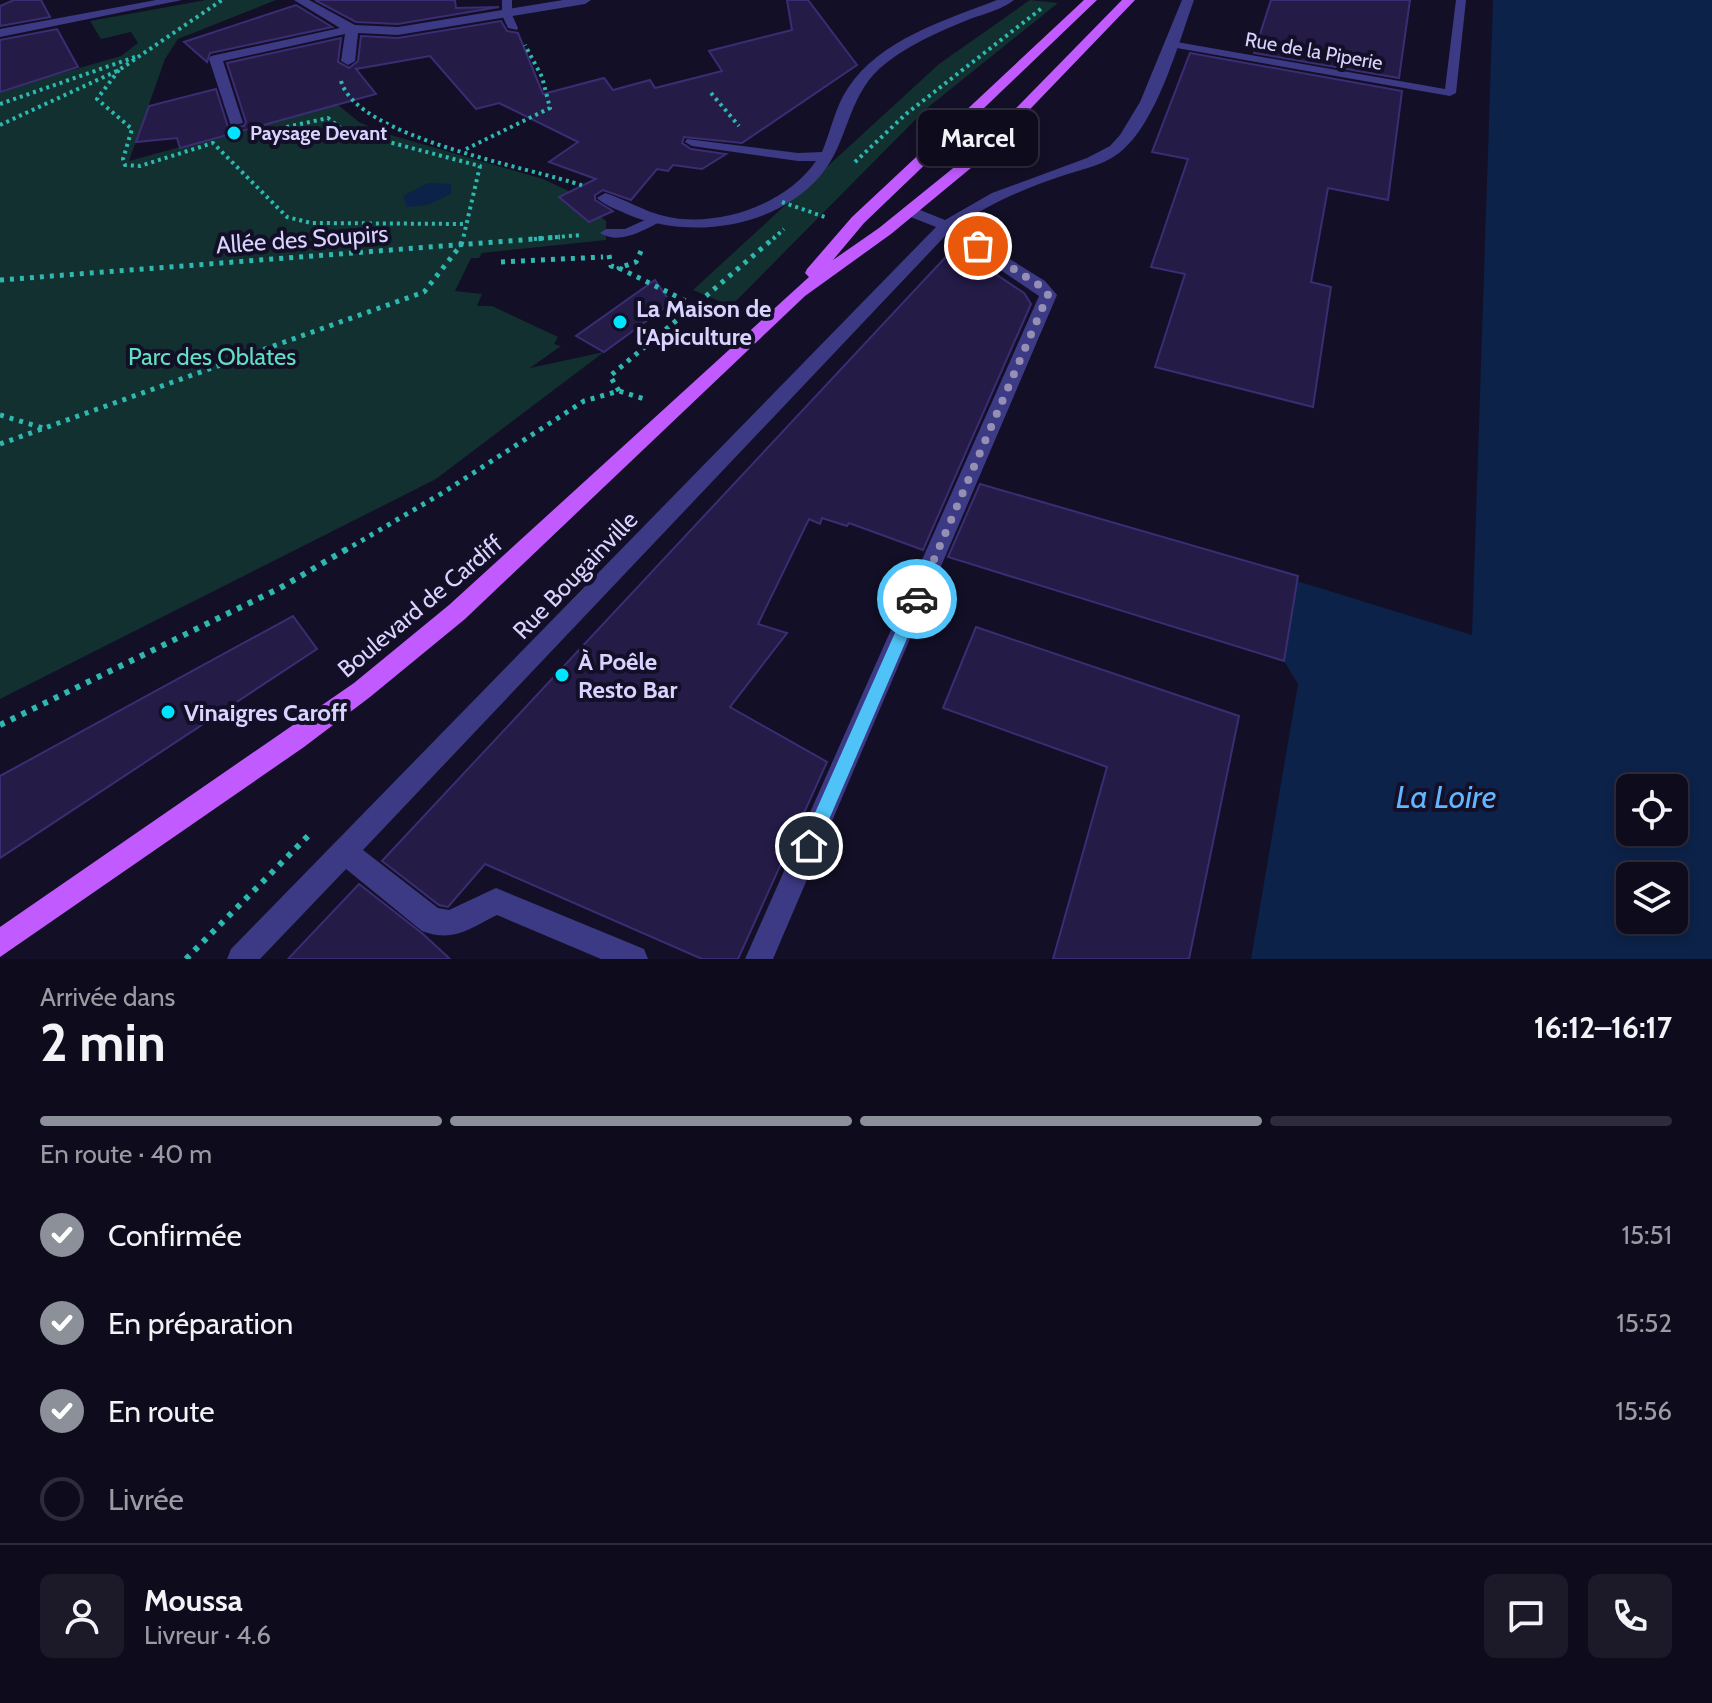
<!DOCTYPE html>
<html lang="fr">
<meta charset="utf-8">
<style>
:root{--surface:#0e0b1c;--page:#1c1929;--text:#f1f3f6;--muted:#9b9ba3;--line:#2e2b3b;--accent:#8c9099}
body{margin:0;font-family:Cabin,sans-serif;background:var(--page);color:var(--text);height:100vh;display:flex;flex-direction:column;font-size:30px;white-space:nowrap}
*{box-sizing:border-box;margin:0}
p{font-size:26px;color:var(--muted)}
.icon{flex:none;width:44px;height:44px;fill:none;stroke:currentColor;stroke-width:2;stroke-linecap:round;stroke-linejoin:round}
.map{position:relative;height:959px;overflow:hidden}
.drawer{display:flex;flex-direction:column;background:var(--surface);flex:1}
.drawer>*{flex:none}
.controls{position:absolute;left:1616px;top:774px;display:grid;gap:16px}
.controls a{display:grid;place-items:center;width:72px;height:72px;border-radius:12px;background:var(--surface);box-shadow:0 4px 12px #0003,0 0 0 2px var(--line);font-size:40px}
.pin{position:absolute;display:grid;place-items:center;width:68px;height:68px;color:#fff;margin:-34px;border:4px solid #fff;border-radius:50%;box-shadow:0 2px 8px #0007}
.courier{position:absolute;display:grid;place-items:center;width:80px;height:80px;margin:-40px;border:6px solid #4fc3f7;border-radius:50%;background:#fff;color:#222;box-shadow:0 2px 10px #0007}
.bubble{position:absolute;height:56px;border-radius:12px;background:var(--surface);box-shadow:0 4px 12px #0003,0 0 0 2px var(--line);font-size:26px;font-weight:700;line-height:56px;text-align:center}
.overview em{font-style:normal;font-weight:700}
.overview div{display:flex;flex-direction:column-reverse}
.overview{display:flex;align-items:center;justify-content:space-between;height:136px;padding:0 40px}
h1{font-size:52px;font-weight:700;line-height:60px}
.bar{display:grid;grid-template-columns:repeat(4,1fr);gap:12px 8px;align-content:center;height:96px;padding:0 40px}
.bar i{height:10px;border-radius:6px;background:var(--line)}
.bar .on{background:var(--accent)}
.bar p{grid-column:span 4}
.line{display:flex;align-items:center;gap:20px;padding:0 40px;border-top:2px solid var(--line)}
.line div{flex:1}
.round{display:grid;place-items:center;flex:none;width:84px;height:84px;border-radius:12px;background:var(--page)}
ol{padding:0 40px;list-style:none}
li{display:flex;align-items:center;gap:24px;height:88px}
li p{margin-inline-start:auto}
li .icon{padding:8px;border-radius:50%;background:var(--accent);color:#fff;stroke-width:4}
li:last-child{color:var(--muted)}
li i{width:44px;height:44px;border:4px solid var(--line);border-radius:50%}
.map>svg:first-child{display:block}
.green{fill:#12302f}
.water{fill:#0c2248;fill-rule:evenodd}
.building{fill:#241b47;stroke:#3b2d73;stroke-width:2}
.lines{fill:none;stroke-linecap:round;stroke-linejoin:round}
.path-far2{stroke:#2fb8b0;stroke-width:4;stroke-dasharray:3 4;stroke-linecap:butt}
.path-far1{stroke:#2fb8b0;stroke-width:5;stroke-dasharray:4 6;stroke-linecap:butt}
.path{stroke:#2fb8b0;stroke-width:6;stroke-dasharray:5 7;stroke-linecap:butt}
.service{fill:#3d3a85;fill-rule:evenodd}
.minor{fill:#3d3a85;fill-rule:evenodd}
.primary{fill:#c25bff;fill-rule:evenodd}
.path-bridge-far1{stroke:#2fb8b0;stroke-width:4;stroke-dasharray:3 4;stroke-linecap:butt}
.path-bridge{stroke:#2fb8b0;stroke-width:5;stroke-dasharray:4 6;stroke-linecap:butt}
.route{fill:#4fc3f7}
.done{stroke:#948fb3;stroke-width:8;stroke-dasharray:0 14.4}
.poi-dot{fill:#00e5ff;stroke:#130f26;stroke-width:3}
.labels{text-anchor:middle;dominant-baseline:central;stroke-width:8;stroke-linejoin:round;paint-order:stroke}
.far-street-label{font-size:20px;fill:#d9d4ff;stroke:#130f26}
.far-poi-label{font-size:20px;font-weight:bold;fill:#d9d4ff;stroke:#130f26;text-anchor:start}
.street-label{font-size:24px;fill:#d9d4ff;stroke:#130f26}
.poi-label{font-size:24px;font-weight:bold;fill:#d9d4ff;stroke:#130f26;text-anchor:start}
.park-label{font-size:24px;fill:#5fe0c0;stroke:#130f26}
.near-water-label{font-size:32px;font-style:italic;fill:#62b6ff;stroke:#130f26}
</style>
<div class="map">
<svg width="1712" height="959" viewBox="0 0 1712 959">
<rect width="100%" height="100%" fill="#130f26"/>
<g class="green">
<polygon points="206,0 276,0 178,39 165,59 129,161 337,104 359,122 384,133 543,179 571,192 606,221 606,240 482,253 479,258 471,258 455,291 482,294 477,306 492,306 558,337 554,344 561,346 530,368 604,352 436,479 0,699 0,91 121,56 138,43 131,32 101,39 90,21"/>
<polygon points="1030,0 1058,3 926,109 731,306 693,290 939,64"/>
</g>
<g class="water">
<path d="M 1493,0 L 1712,0 L 1712,959 L 1251,959 L 1298,684 L 1284,661 L 1297,581 L 1472,635 ZM 1630,788 L 1674,788 L 1674,832 L 1630,832 ZM 1630,876 L 1674,876 L 1674,920 L 1630,920 Z"/>
<polygon points="428,183 451,184 451,194 428,205 407,207 403,196"/>
</g>
<g class="building">
<polygon points="14,0 41,0 50,17 0,26 0,6"/>
<polygon points="315,0 455,0 456,8 499,7 398,24 356,22"/>
<polygon points="787,0 808,0 857,65 742,143 684,137 682,143 691,149 726,154 702,169 673,165 668,171 657,169 631,200 603,190 595,195 595,200 613,211 589,222 559,197 596,179 549,162 578,142 499,103 476,109 430,56 356,69 376,94 180,148 177,138 136,142 149,106 216,89 228,127 244,126 246,122 227,63 341,38 338,62 349,68 358,61 361,36 398,38 501,21 507,31 518,33 543,94 604,78 613,90 650,80 655,88 722,71 709,51 792,30"/>
<polygon points="1271,0 1410,0 1399,78 1254,53"/>
<polygon points="296,5 332,27 210,53 207,62 184,42"/>
<polygon points="57,29 78,67 0,92 0,40"/>
<polygon points="1190,53 1402,91 1388,200 1328,188 1311,282 1331,287 1313,407 1155,367 1185,274 1151,267 1188,159 1152,152"/>
<polygon points="955,247 1024,293 1031,304 923,550 849,523 847,526 822,518 820,524 809,519 758,624 787,633 730,707 827,762 738,959 702,959 485,864 448,907 439,905 382,861"/>
<polygon points="655,280 671,303 604,352 576,336"/>
<polygon points="980,484 1298,576 1284,661 948,557"/>
<polygon points="293,616 317,649 0,858 0,776"/>
<polygon points="976,627 1239,716 1189,959 1053,959 1107,767 943,708"/>
<polygon points="359,884 423,934 450,959 288,959"/>
</g>
<g class="lines">
<g class="path-far2">
<polyline points="119,70 97,99 132,129 123,159 125,165 140,166 213,143 287,217 311,223 465,224"/>
<path d="M 341,81 C 357,138 529,167 584,186"/>
<polyline points="711,93 739,126"/>
<polyline points="0,104 135,57"/>
<polyline points="0,125 119,70 222,0"/>
<polyline points="259,133 328,118 343,130 480,166 463,239"/>
<polyline points="466,149 550,108 542,77 525,45"/>
<polyline points="855,162 906,114 1042,8"/>
<polyline points="534,239 581,235"/>
<polyline points="773,239 784,229"/>
</g>
<g class="path-far1">
<polyline points="641,251 636,262 619,268 698,307"/>
<polyline points="609,255 611,266 619,268"/>
<polyline points="501,262 603,257"/>
<polyline points="0,280 560,237"/>
<polyline points="706,296 775,237"/>
<polyline points="619,391 610,376 683,315"/>
<polyline points="0,415 43,428"/>
<polyline points="0,444 424,292 461,245 463,237"/>
<polyline points="344,551 444,492 584,401 619,391 648,400"/>
</g>
<g class="path">
<polyline points="0,725 280,588 347,549"/>
<polyline points="186,959 309,835"/>
</g>
<g class="service">
<polygon points="502,0 512,0 512,15 518,28 517,30 508,28 502,15"/>
<polygon points="1456,0 1466,0 1456,93 1450,96 1171,47 1166,44 1171,41 1445,89"/>
<path d="M 656,215 L 660,216 L 660,222 C 642,231 619,245 600,233 L 606,229 L 625,229 Z"/>
</g>
<g class="minor">
<polygon points="156,0 182,0 0,37 0,29"/>
<polygon points="294,0 309,0 355,25 398,27 563,0 591,0 585,4 398,35 358,33 355,61 348,65 341,61 345,34 223,61 243,123 231,126 209,59 211,56 340,28"/>
<path d="M 997,0 L 1014,0 C 1003,9 984,14 970,19 C 938,32 905,46 879,69 C 847,99 848,143 821,175 C 776,228 691,240 629,215 C 619,210 605,206 597,198 L 605,193 C 625,199 643,211 664,216 C 716,229 786,205 816,161 L 798,161 L 692,146 L 685,142 L 687,139 L 798,153 L 822,152 C 831,131 835,107 848,88 C 880,39 946,20 997,0 Z"/>
<path d="M 1182,0 L 1194,0 C 1178,44 1157,124 1119,153 C 1101,167 1077,170 1056,178 C 1021,190 987,205 957,226 L 1045,281 L 1057,295 L 773,959 L 745,959 L 1039,296 L 947,234 L 363,850 L 438,908 L 449,910 L 496,888 L 644,949 L 648,959 L 601,959 L 497,915 C 469,929 453,943 422,931 L 346,869 L 260,959 L 227,959 L 231,949 L 936,227 L 903,214 L 903,208 L 915,208 L 945,220 L 992,193 L 1087,158 L 1110,146 L 1120,135 L 1140,102 Z"/>
</g>
<polygon class="primary" points="1084,0 1097,0 864,223 833,260 879,228 973,152 1122,0 1135,0 983,158 891,234 805,296 465,619 370,697 304,747 0,957 0,927 354,683 449,605 809,277 805,273 807,269 852,217"/>
<polyline class="path-bridge-far1" points="782,202 825,217"/>
<polyline class="path-bridge" points="683,315 706,296"/>
</g>
<polygon class="route" points="917,593 924,599 815,852 803,852 803,840 910,599"/>
<g class="lines">
<polyline class="done" points="917,599 1048,295 1039,285 978,246"/>
</g>
<g class="poi-dot">
<circle cx="234" cy="133" r="8"/>
<circle cx="620" cy="322" r="8"/>
<circle cx="562" cy="675" r="8"/>
<circle cx="168" cy="712" r="8"/>
</g>
<g class="labels">
<g class="far-street-label">
<text transform="translate(1314 51) rotate(10)">Rue de la Piperie</text>
</g>
<g class="far-poi-label">
<text x="250" y="133">Paysage Devant</text>
</g>
<g class="street-label">
<text transform="translate(302 239) rotate(-4)">Allée des Soupirs</text>
<text transform="translate(575 575) rotate(-46)">Rue Bougainville</text>
<text transform="translate(420 606) rotate(-40)">Boulevard de Cardiff</text>
</g>
<g class="poi-label">
<text x="636" y="308">La Maison de<tspan x="636" dy="28">l'Apiculture</tspan></text>
<text x="578" y="661">À Poêle<tspan x="578" dy="28">Resto Bar</tspan></text>
<text x="184" y="712">Vinaigres Caroff</text>
</g>
<g class="park-label">
<text x="212" y="356">Parc des Oblates</text>
</g>
<g class="near-water-label">
<text x="1446" y="796">La Loire</text>
</g>
</g>
</svg>
<div class="controls">
<a><svg class="icon" aria-label="locate" viewBox="0 0 24 24"><circle cx="12" cy="12" r="6"/><path d="M12 2v4M12 18v4M2 12h4M18 12h4"/></svg></a>
<a><svg class="icon" aria-label="layers" viewBox="0 0 24 24"><path d="M12 4l9 5-9 5-9-5zM3 14l9 5 9-5"/></svg></a>
</div>
<div class="pin" style="left:978px;top:246px;background:#ea580c"><svg class="icon" aria-label="bag" viewBox="0 0 24 24"><path d="M5 8h14l-1 12H6zM9 8a3 3 0 0 1 6 0"/></svg></div>
<div class="pin" style="left:809px;top:846px;background:#1f2937"><svg class="icon" aria-label="home" viewBox="0 0 24 24"><path d="M3 11l9-7 9 7M6 9v11h12V9"/></svg></div>
<div class="courier" style="left:917px;top:599px"><svg class="icon" aria-label="car" viewBox="0 0 24 24"><path d="M5 17H2v-5l4-1 3-4h7l3 4 3 1v5h-3M9 17h6M6 11h13"/><circle cx="7" cy="17" r="2"/><circle cx="17" cy="17" r="2"/></svg></div>
<div class="bubble" style="left:918px;top:110px;width:120px">Marcel</div>
</div>
<section class="drawer">
<div class="overview"><div><h1>2 min</h1><p>Arrivée dans</p></div><em>16:12–16:17</em></div>
<div class="bar"><i class="on"></i><i class="on"></i><i class="on"></i><i></i><p>En route · 40 m</p></div>
<ol>
<li><svg class="icon" aria-label="check" viewBox="0 0 24 24"><path d="M5 12l5 5 9-10"/></svg>Confirmée<p>15:51</p></li>
<li><svg class="icon" aria-label="check" viewBox="0 0 24 24"><path d="M5 12l5 5 9-10"/></svg>En préparation<p>15:52</p></li>
<li><svg class="icon" aria-label="check" viewBox="0 0 24 24"><path d="M5 12l5 5 9-10"/></svg>En route<p>15:56</p></li>
<li><i></i>Livrée</li>
</ol>
<div class="line" style="height:144px"><a class="round"><svg class="icon" aria-label="person" viewBox="0 0 24 24"><circle cx="12" cy="8" r="4"/><path d="M4 21q1-7 8-7t8 7"/></svg></a><div><b>Moussa</b><p>Livreur · 4.6</p></div><a class="round"><svg class="icon" aria-label="chat" viewBox="0 0 24 24"><path d="M4 5h16v11H9l-5 4z"/></svg></a><a class="round"><svg class="icon" aria-label="phone" viewBox="0 0 24 24"><path d="M5 4h4l2 5-3 2q2 4 5 5l2-3 5 2v4C11 20 4 13 5 4z"/></svg></a></div>
</section>
